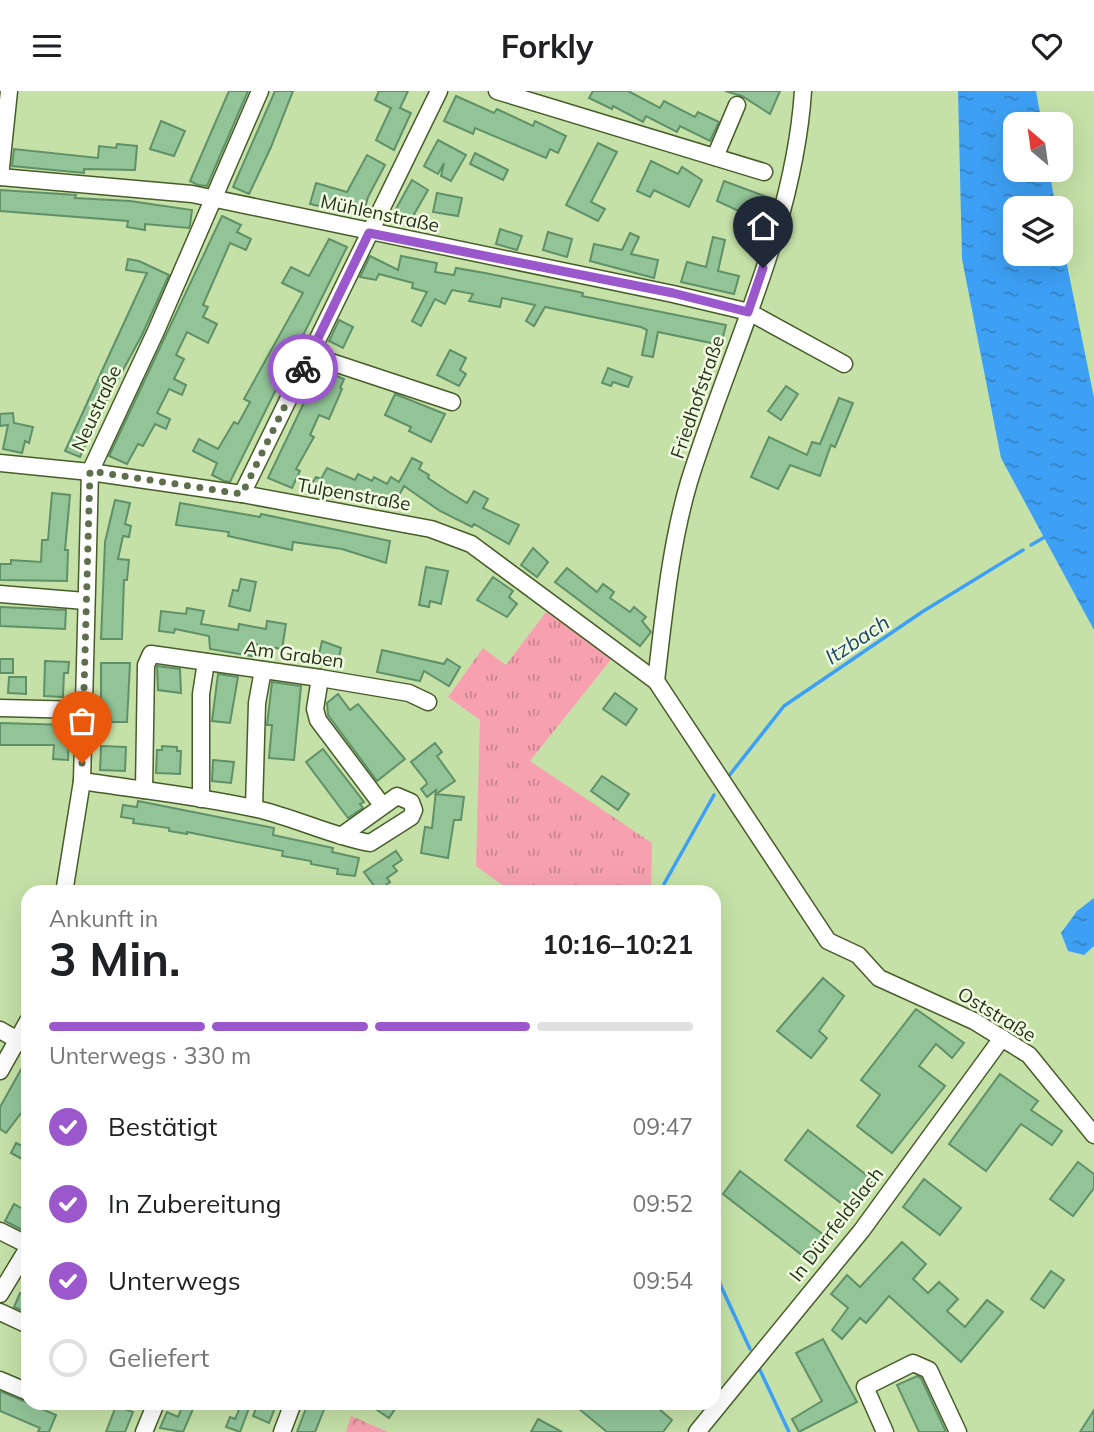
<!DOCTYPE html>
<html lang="de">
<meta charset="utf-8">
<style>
:root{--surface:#fff;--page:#f6f6f6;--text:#202124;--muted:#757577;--line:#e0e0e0;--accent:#9b58cd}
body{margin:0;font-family:Mulish,sans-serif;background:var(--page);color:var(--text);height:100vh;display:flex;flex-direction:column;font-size:26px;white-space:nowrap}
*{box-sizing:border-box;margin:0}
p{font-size:23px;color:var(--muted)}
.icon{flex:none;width:38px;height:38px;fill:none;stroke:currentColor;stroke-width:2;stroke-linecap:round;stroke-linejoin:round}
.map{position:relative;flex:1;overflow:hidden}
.details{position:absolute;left:21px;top:794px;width:700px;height:525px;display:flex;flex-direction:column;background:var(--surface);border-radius:21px;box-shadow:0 7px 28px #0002}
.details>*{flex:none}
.needle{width:46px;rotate:331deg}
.controls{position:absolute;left:1003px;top:21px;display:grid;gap:14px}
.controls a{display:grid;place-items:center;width:70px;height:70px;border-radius:14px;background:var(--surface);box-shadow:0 7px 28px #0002;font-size:35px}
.pin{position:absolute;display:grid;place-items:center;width:60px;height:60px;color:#fff;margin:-72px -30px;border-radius:50% 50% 50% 0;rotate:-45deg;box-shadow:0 0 7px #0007}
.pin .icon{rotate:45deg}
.courier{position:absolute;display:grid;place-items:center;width:70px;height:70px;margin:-35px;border:5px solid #9b58cd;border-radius:50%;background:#fff;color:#222;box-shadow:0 2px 9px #0007}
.headline em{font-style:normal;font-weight:700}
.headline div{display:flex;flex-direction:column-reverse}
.headline{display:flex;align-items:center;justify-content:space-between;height:119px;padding:0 28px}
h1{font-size:46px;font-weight:700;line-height:52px}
.bar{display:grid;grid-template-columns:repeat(4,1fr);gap:10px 7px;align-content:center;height:84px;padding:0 28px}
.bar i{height:9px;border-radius:5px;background:var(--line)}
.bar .on{background:var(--accent)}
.bar p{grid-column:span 4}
ol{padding:0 28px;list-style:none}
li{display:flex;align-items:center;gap:21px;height:77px}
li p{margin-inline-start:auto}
li .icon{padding:7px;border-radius:50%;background:var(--accent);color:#fff;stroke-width:4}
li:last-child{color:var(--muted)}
li i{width:38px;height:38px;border:4px solid var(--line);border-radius:50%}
header{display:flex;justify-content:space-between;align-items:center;height:91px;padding:0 28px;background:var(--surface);font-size:32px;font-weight:700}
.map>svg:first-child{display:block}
.grass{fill:url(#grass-tufts)}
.forest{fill:url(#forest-crowns)}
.water{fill:url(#water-ripples)}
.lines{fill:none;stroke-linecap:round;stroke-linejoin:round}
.stream{stroke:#3da0f5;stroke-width:3.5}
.building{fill:#92c498;stroke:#609067;stroke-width:2}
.minor-casing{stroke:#475d29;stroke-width:19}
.minor{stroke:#fff;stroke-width:16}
.done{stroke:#5f6f4d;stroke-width:7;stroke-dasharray:0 12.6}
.route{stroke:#9b58cd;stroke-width:9}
.labels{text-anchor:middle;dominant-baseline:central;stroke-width:5;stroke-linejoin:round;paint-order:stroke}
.street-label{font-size:19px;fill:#28321c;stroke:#effce0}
.water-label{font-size:21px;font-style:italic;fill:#204769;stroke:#effce0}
</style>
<header><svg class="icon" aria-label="menu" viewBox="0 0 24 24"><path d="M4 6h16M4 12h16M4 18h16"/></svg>Forkly<svg class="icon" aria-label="heart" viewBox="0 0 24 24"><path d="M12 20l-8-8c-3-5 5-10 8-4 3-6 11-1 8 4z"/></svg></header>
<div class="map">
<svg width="1094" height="1341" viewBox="0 0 1094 1341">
<defs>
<pattern id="grass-tufts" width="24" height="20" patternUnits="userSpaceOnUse" patternTransform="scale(1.75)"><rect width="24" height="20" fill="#f7a1b0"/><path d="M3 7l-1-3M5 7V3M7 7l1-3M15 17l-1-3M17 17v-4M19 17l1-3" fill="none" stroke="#c8848e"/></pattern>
<pattern id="forest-crowns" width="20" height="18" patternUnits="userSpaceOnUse" patternTransform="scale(1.75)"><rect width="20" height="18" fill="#f7a1b0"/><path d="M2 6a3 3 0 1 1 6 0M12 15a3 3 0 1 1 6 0" fill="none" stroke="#c8848e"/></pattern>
<pattern id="water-ripples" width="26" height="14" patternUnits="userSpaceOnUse" patternTransform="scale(1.75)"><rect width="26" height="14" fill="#3da0f5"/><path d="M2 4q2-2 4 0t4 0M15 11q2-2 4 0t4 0" fill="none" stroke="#3383c6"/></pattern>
</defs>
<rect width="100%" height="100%" fill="#c6e1a8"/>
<polygon class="grass" points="546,521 613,566 530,670 652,752 651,801 512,801 476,775 480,629 448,606 483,557 506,574"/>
<polygon class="forest" points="351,1325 388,1341 346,1341"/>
<g class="water">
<polygon points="958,0 1036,0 1042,33 1015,33 1015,79 1049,79 1056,117 1015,117 1015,163 1060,163 1061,144 1094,307 1094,539 1001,367 962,168"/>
<polygon points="1094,807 1094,855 1084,864 1068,860 1061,842 1077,820"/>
</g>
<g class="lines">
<g class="stream">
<polyline points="1031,454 1045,446"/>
<polyline points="728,686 784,615 922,521 1023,459"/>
<polyline points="663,802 664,793 714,704"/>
<polyline points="714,1167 720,1193 750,1258"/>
<polyline points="759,1277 789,1341"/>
</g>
</g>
<g class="building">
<polygon points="229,0 248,0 207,95 198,94 190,90"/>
<polygon points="275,0 293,0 271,56 249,103 233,96"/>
<polygon points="379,0 408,0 400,17 411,22 394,59 376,49 391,17 375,9"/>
<polygon points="593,0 628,0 660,17 664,10 695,26 698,21 719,31 710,50 680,35 677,41 646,25 643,31 613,15 612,18 589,7"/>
<polygon points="725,0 780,0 770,23 742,5"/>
<polygon points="456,5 494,22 497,18 533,35 535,30 566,45 558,62 550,58 546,67 475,37 473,43 444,30"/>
<polygon points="161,30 185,40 174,65 150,58"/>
<polygon points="438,49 466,64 451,90 441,85 444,72 438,83 424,75"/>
<polygon points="598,52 617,61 591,111 605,118 598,130 566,114"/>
<polygon points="117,53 137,55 135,79 84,78 84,82 12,75 14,58 98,67 99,55 116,57"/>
<polygon points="475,62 508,79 503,89 470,73"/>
<polygon points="367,64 385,74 368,106 363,125 310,113 316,92 347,101"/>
<polygon points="651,70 678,83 682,76 702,89 689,116 654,99 650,106 637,100"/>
<polygon points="412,89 428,99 408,134 392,125"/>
<polygon points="724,90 767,106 758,129 717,110"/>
<polygon points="0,99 76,104 75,107 130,110 192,119 190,134 189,137 145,133 145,139 127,136 128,130 0,120"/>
<polygon points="437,102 462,107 458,125 433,121"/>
<polygon points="222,125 241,134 237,141 251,148 246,159 230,152 203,214 208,216 203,226 217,233 208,252 187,241 176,264 184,268 174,288 186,294 182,304 169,298 157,322 170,328 166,338 155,333 143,355 138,353 127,373 109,365"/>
<polygon points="500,138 522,145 517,159 496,153"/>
<polygon points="548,141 572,148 567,166 543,159"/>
<polygon points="630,142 639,146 631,163 658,169 654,187 590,170 594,153 622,159"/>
<polygon points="713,146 725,149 718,180 739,185 734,203 681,191 687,171 706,176"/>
<polygon points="329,148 347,156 230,391 224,390 212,384 217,372 193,360 199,348 218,358 234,331 238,333 250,311 244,308 303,202 282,192 291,176 309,185"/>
<polygon points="370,165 398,179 401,165 437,172 435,181 454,184 456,177 485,182 574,200 583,202 582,205 726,234 721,254 658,241 653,266 642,264 647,239 641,236 545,216 534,235 526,230 535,214 502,207 500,216 469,210 473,203 452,199 445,213 435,208 421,235 412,230 427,201 412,197 413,192 379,183 376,189 360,186"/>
<polygon points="128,168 139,170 169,184 142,244 98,325 80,366 65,360 147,182 126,179"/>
<polygon points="339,229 353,236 343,257 329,250"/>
<polygon points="450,259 466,267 460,279 466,283 459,295 437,284"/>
<polygon points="608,277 632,286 628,296 613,291 611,295 602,292"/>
<polygon points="320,278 344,288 340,297 342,298 329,328 319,324 310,344 314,346 296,378 300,380 292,397 268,387"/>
<polygon points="786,295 798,303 781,329 768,320"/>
<polygon points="395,303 445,323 431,351 409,340 411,336 385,324"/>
<polygon points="839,307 853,312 835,356 831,354 820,385 790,374 778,398 751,386 769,346 807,364 812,351 820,353"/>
<polygon points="13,322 14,332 33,336 29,352 25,350 22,362 3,358 8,334 0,335 0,323"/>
<polygon points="412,367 422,372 419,378 429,384 428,387 449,401 467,412 474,400 488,408 483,417 519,434 509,453 474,433 472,436 440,420 404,395 393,416 364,406 362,410 332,400 330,404 311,394 316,386 321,388 327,377 355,389 358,383 372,390 374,386 387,393 391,386 399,391"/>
<polygon points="52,402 70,404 65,459 68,459 67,490 0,489 0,473 11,473 11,469 41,471 42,449 48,449"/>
<polygon points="115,409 130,412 125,433 131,435 129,446 123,445 118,468 129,469 127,489 124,489 122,548 101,548 105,451"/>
<polygon points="180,412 260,426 261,423 390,450 386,472 342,458 293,451 292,459 228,445 229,441 176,434"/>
<polygon points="533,457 548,471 537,486 521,474"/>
<polygon points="426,476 448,480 441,513 430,510 429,516 419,514"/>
<polygon points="567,477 597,501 603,493 614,501 610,507 630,521 634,516 646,526 642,530 651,541 640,555 555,491"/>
<polygon points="493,486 513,500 509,506 517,513 507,526 477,509"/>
<polygon points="241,488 256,491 250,520 229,515 233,499 238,500"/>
<polygon points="0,516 66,519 65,538 0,535"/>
<polygon points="187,517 204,520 201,533 238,539 239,533 266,538 267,530 286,533 282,558 254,553 252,565 210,558 209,545 175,538 174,542 159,540 161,520 186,523"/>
<polygon points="322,550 341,557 337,576 317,573"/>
<polygon points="382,559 444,573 447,568 460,576 449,595 424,580 420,590 377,581"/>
<rect x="0" y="568" width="13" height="14"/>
<polygon points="45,570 69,571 68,582 64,582 63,606 44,605"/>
<polygon points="101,572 130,572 127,631 101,631"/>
<polygon points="157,575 180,578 181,602 158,599"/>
<polygon points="218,583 238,586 230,632 212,630"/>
<polygon points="9,586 26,586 26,603 8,602"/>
<polygon points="272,591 301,595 294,669 269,667 272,634 267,634"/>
<polygon points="615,602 637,618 626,634 603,618"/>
<polygon points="338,603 350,619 358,613 405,668 377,690 328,624 327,612"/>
<polygon points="0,632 69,634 68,669 53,668 54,654 0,654"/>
<polygon points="435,652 442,661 437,665 455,690 436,703 464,706 461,729 454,729 448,767 421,762 425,736 432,737 436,699 427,706 421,698 427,693 426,690 411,671"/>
<polygon points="101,655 126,656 125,680 100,679"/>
<polygon points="162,655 177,656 177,660 181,660 180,683 156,682 157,659 162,659"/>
<polygon points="323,658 364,711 360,713 363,717 348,727 306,671"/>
<polygon points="213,669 234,671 231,692 212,690"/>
<polygon points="602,685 629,703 618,719 591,700"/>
<polygon points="138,710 274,737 273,744 333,757 332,761 359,767 355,785 337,783 338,778 311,773 311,770 282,765 283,760 187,741 187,743 169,740 169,737 133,732 134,728 121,726 123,714 137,716"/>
<polygon points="396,760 402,769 393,775 397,780 387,787 390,791 378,800 364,781"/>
<polygon points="823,887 844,905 819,940 827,947 811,967 777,940"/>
<polygon points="916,918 964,952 952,967 936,953 919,975 945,995 892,1062 857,1035 880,1004 861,989"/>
<polygon points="28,966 28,999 22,1007 28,1013 6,1042 0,1038 0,1016"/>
<polygon points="1000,983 1038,1010 1031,1019 1062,1040 1052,1054 1021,1033 986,1080 949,1053"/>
<polygon points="808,1039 873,1089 850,1119 785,1069"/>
<polygon points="16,1052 28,1058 24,1069 11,1062"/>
<polygon points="1078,1071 1094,1083 1094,1097 1073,1125 1050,1108"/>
<polygon points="740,1080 829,1148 811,1171 723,1103"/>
<polygon points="924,1088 961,1117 940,1144 903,1116"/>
<polygon points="14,1113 28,1121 28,1142 5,1130"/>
<polygon points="902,1151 926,1173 913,1188 928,1202 939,1191 958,1208 947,1220 965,1236 987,1209 1003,1221 961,1271 889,1205 866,1232 860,1227 842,1248 832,1239 848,1217 831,1203 847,1184 860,1196"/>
<polygon points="1051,1180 1064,1189 1044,1217 1031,1208"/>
<polygon points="20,1202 28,1206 28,1222 14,1216"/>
<polygon points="823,1248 857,1311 799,1341 792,1328 822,1310 796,1262"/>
<polygon points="917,1285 921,1287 946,1341 919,1341 897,1294"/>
<polygon points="0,1300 56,1324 49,1341 38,1341 40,1337 0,1320"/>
<polygon points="242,1312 251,1312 240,1341 226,1336 230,1326 235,1328"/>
<polygon points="258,1312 277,1312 269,1332 253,1325"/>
<polygon points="308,1312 325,1316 315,1341 297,1341"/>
<polygon points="382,1312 399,1312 389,1327 377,1319"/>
<polygon points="572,1312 652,1312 672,1329 663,1341 607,1341"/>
<polygon points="183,1314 193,1318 183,1341 160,1337 167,1321 178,1326"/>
<polygon points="116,1315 133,1321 125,1341 106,1341"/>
<polygon points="1094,1319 1094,1341 1080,1341"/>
<polygon points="538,1328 562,1341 531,1341"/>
</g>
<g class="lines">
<g class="minor-casing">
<g id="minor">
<polyline points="497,0 764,81"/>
<polyline points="715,66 737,14"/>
<polyline points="0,86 192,103 673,203 749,221 844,273"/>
<polyline points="0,86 9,0"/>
<polyline points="310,264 452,311"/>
<polyline points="0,372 90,381 242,403 431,438 471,453 656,590 828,850 858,864 879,887 974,930 1029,964 1094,1044"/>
<polyline points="242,403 439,0"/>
<polyline points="0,503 85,510"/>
<polyline points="320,587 315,618 318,629 382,714"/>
<path d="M 656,590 C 664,523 670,456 689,391 C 729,262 794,136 803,0"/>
<polyline points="0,617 84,619"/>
<path d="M 82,690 C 140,699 200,705 257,718 C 296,727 331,745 370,752 L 411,726 L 414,719 L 411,711 L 397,705 L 341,745"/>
<polyline points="144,699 146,574 151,563 320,587 409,602 428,611"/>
<polyline points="201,708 201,603 206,571"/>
<polyline points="254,717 257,612 263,579"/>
<polyline points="64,802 82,690 90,381 156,240 260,0"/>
<polyline points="0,939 28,955"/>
<polyline points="0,980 28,930"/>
<polyline points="0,1140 28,1154"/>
<polyline points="0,1203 28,1157"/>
<polyline points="0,1221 28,1234"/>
<polyline points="0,1289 28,1301"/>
<polyline points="144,1341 156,1312"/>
<polyline points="282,1341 293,1312"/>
<polyline points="697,1341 862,1139 1002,947"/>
<polyline points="885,1341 865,1296 913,1272 929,1279 958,1341"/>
</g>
</g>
<use href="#minor" class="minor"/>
</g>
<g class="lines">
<polyline class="done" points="82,672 90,380 242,403 303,278"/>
<polyline class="route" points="303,278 369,142 673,202 748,221 763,177"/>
</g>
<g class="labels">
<g class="street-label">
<text transform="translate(380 122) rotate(12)">Mühlenstraße</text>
<text transform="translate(697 306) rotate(-71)">Friedhofstraße</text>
<text transform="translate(96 317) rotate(-65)">Neustraße</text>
<text transform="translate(354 403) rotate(10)">Tulpenstraße</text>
<text transform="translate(294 563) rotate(8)">Am Graben</text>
<text transform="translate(997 923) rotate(31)">Oststraße</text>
<text transform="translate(836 1133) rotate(-52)">In Dürrfeldslach</text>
</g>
<g class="water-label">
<text transform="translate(857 548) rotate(-33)">Itzbach</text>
</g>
</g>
</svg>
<div class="controls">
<a><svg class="needle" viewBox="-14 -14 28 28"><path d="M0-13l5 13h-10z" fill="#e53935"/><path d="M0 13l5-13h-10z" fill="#757577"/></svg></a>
<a><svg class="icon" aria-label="layers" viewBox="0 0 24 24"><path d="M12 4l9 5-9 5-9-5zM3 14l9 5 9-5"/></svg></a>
</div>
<div class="pin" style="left:82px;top:672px;background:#ea580c"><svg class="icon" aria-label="bag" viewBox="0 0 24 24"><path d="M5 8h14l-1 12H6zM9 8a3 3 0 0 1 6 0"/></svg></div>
<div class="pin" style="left:763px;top:177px;background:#1f2937"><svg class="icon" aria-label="home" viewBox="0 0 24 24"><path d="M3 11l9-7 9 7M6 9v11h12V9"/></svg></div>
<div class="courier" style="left:303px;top:278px"><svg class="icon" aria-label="bike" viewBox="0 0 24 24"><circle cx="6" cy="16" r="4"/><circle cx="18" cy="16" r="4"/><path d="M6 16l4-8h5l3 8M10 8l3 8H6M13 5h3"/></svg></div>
<section class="details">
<div class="headline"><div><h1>3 Min.</h1><p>Ankunft in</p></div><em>10:16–10:21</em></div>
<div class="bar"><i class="on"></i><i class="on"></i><i class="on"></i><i></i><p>Unterwegs · 330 m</p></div>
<ol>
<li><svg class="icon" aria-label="check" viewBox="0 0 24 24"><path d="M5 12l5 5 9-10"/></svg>Bestätigt<p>09:47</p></li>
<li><svg class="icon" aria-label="check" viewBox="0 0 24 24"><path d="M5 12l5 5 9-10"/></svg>In Zubereitung<p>09:52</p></li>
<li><svg class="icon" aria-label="check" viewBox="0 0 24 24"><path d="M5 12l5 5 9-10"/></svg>Unterwegs<p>09:54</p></li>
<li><i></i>Geliefert</li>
</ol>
</section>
</div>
